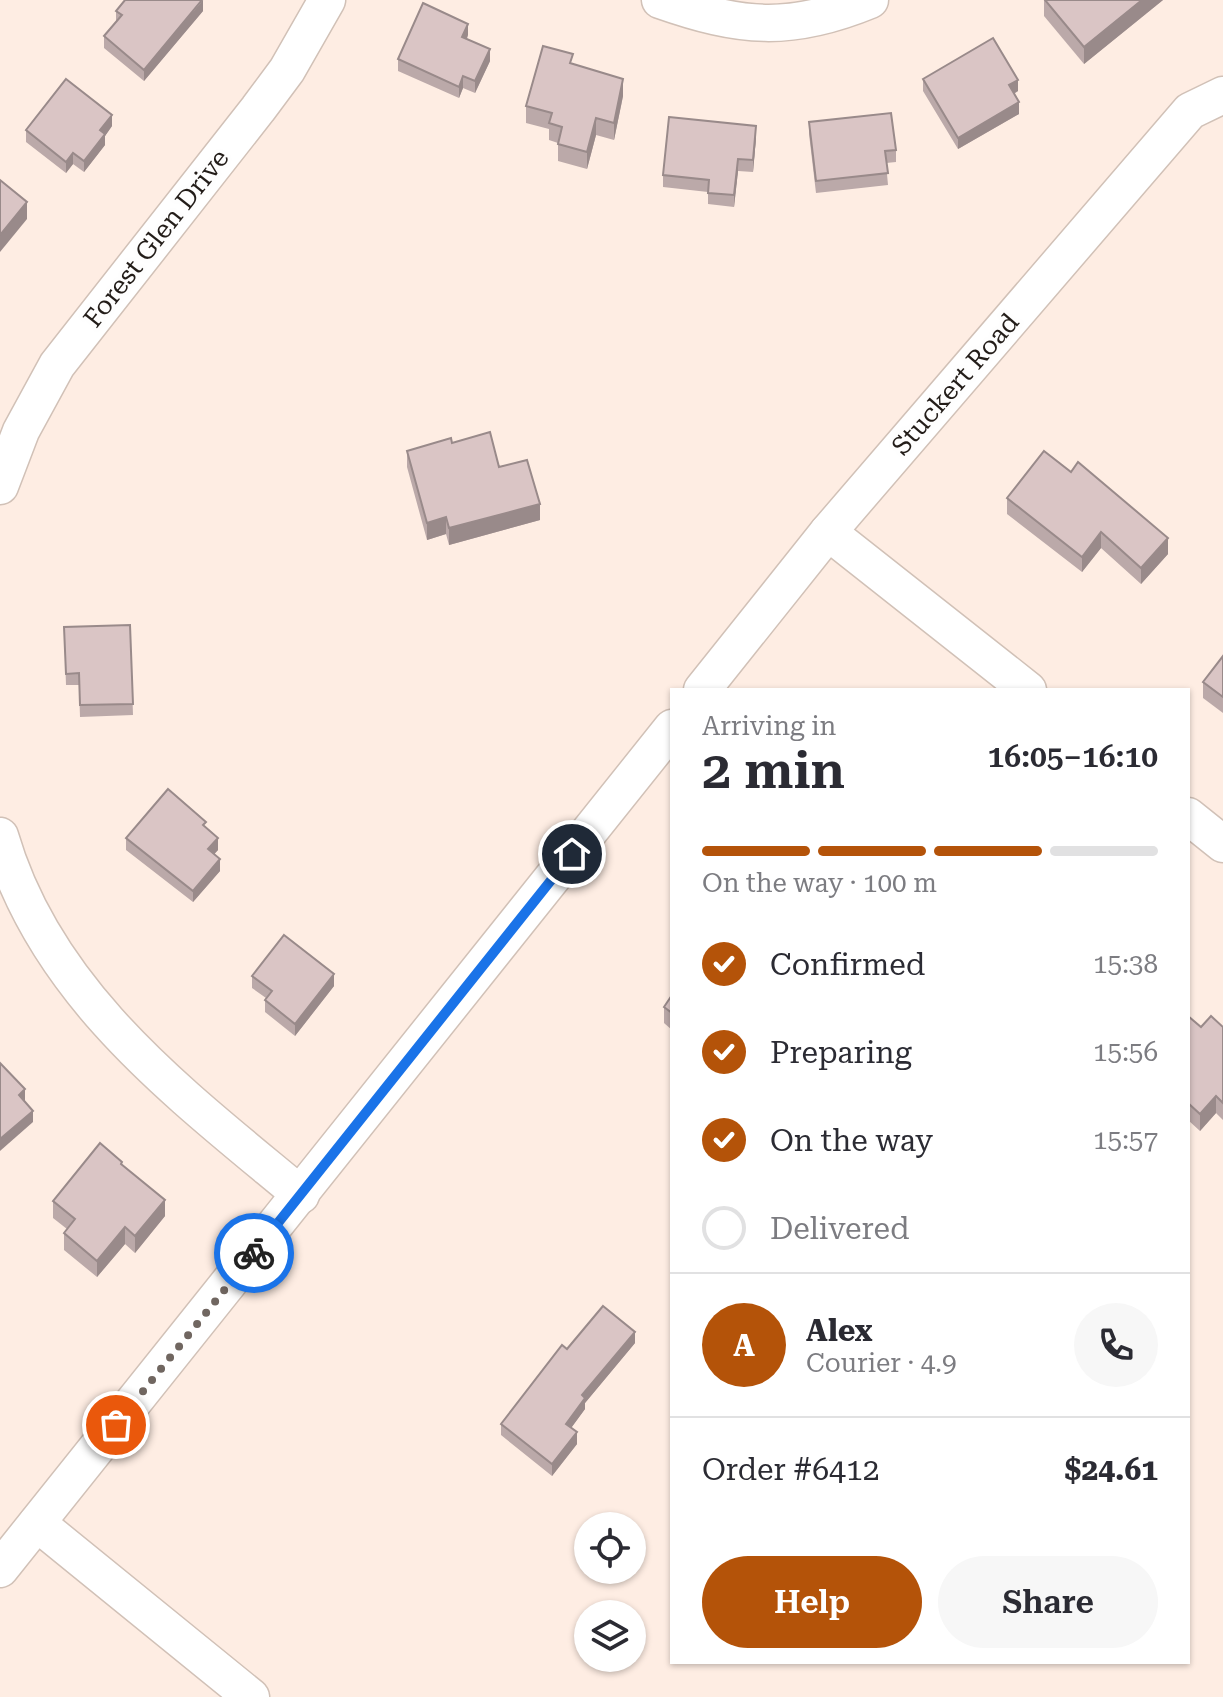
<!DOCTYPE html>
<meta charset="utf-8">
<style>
:root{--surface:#fff;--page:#f7f7f7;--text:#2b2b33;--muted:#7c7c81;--line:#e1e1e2;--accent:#b45309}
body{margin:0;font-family:"Roboto Serif",serif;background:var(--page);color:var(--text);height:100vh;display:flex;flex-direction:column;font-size:30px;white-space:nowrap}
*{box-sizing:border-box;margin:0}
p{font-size:26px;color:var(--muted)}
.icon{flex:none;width:44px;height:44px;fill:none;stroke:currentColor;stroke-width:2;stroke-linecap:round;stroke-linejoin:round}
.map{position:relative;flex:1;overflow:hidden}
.side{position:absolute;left:670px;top:688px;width:520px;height:976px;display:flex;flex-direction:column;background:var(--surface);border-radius:0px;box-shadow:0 2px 6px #0004}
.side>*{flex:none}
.tools{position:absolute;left:574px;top:1512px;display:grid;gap:16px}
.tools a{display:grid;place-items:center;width:72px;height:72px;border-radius:50%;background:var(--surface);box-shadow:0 2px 6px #0004;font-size:40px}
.pin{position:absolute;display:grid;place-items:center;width:68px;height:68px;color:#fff;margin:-34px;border:4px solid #fff;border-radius:50%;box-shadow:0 2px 8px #0007}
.courier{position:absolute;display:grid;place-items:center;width:80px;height:80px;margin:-40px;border:6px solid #1a73e8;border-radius:50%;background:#fff;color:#222;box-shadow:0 2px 10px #0007}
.headline em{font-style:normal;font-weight:600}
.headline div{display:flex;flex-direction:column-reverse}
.headline{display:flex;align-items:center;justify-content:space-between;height:136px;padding:0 32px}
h1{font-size:52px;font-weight:600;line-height:60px}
.bar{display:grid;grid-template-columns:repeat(4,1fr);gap:12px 8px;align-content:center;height:96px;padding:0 32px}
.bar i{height:10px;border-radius:6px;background:var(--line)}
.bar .selected{background:var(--accent)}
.bar p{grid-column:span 4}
.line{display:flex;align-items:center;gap:20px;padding:0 32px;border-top:2px solid var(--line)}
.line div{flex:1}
.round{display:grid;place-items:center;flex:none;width:84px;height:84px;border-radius:42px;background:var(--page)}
ol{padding:0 32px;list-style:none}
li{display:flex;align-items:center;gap:24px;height:88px}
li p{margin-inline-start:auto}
li .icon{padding:8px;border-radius:50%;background:var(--accent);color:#fff;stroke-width:4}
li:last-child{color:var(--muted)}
li i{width:44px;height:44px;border:4px solid var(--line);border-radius:50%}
.cta{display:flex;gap:16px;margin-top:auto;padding:16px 32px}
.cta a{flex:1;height:92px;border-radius:48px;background:var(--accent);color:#fff;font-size:32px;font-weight:600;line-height:92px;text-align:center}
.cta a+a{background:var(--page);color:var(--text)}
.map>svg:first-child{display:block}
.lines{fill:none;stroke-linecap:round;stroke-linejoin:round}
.street-casing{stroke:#d1c1b7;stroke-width:39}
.street{stroke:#fff;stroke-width:36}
.wall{fill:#bba9a9}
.shaded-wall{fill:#998a8a}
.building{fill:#dac5c5;stroke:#998a8a;stroke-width:2}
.done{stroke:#706660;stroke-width:8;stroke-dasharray:0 14.4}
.route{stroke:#1a73e8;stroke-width:10}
.labels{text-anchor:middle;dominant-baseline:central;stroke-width:8;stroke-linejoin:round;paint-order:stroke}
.street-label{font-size:26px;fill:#231d19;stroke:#fefefe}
</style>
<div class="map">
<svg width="1223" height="1697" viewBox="0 0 1223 1697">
<rect width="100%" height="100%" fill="#feede3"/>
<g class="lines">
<g class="street-casing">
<g id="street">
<path d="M 660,0 C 740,28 790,33 870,0"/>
<polyline points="0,486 21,431 57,365 258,109 287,70 327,0"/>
<polyline points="828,532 1028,690"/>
<polyline points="702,690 828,532 1190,111 1223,95"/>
<polyline points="1188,816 1223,844"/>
<path d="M 0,836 C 46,995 180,1094 301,1195"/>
<polyline points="37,1523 251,1697"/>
<polyline points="0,1569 672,728"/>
</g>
</g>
<use href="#street" class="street"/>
</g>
<g class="wall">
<polygon points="1044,0 1163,0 1084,64 1044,16"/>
<polygon points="116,11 203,11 144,81 104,48 104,36 116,22"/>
<polygon points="468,35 467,39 490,61 475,93 463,88 459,98 398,71 398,59"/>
<polygon points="573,64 623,96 614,140 596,135 587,169 558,161 558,143 549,140 549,129 526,123 526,106"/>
<polygon points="923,79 1018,91 1014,94 1019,114 958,149 923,91"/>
<polygon points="809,122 896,150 896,162 886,163 888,185 816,193 809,134"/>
<polygon points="112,126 105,136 105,145 84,172 73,164 66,173 26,142 26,130"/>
<polygon points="756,138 753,172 738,171 734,207 708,204 708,192 663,187 663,175"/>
<polygon points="452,443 499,467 540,520 449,545 446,534 427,540 407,467 407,451"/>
<polygon points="1007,498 1168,554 1141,584 1101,548 1082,572 1007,514"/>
<polygon points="130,625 133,715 80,717 79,685 66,685 64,627"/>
<polygon points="1223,656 1223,713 1203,698 1203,682"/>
<polygon points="126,838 218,850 214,854 220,871 193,902 126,850"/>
<polygon points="252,976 334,986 295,1036 265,1012 265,1000 266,998 252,988"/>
<polygon points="672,995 672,1030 664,1023 664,1007"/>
<polygon points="1188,1016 1201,1027 1223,1027 1223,1120 1216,1113 1200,1131 1188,1120"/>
<polygon points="122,1165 165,1216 135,1253 125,1244 97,1277 64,1250 64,1233 67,1229 53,1218 53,1201"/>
<polygon points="635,1343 585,1403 585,1409 571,1428 577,1444 552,1476 501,1435 501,1424 567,1349"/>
</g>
<g class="shaded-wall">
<polygon points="203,0 203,11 144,81 144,70"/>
<polygon points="1142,0 1163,0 1084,64 1084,47"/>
<polygon points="468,24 468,35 462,49 462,37"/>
<polygon points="490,49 490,61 475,93 475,81"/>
<polygon points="463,76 463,88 459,98 459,87"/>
<polygon points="623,79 623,96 614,140 614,123"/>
<polygon points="1018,80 1018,91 1009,96 1009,85"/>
<polygon points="1019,102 1019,114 958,149 958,138"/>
<polygon points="112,115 112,126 105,136 105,145 84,172 84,161 100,130"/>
<polygon points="596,118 596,135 587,169 587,152"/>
<polygon points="756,126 756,138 753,172 753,160"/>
<polygon points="73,153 73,164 66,173 66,162"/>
<polygon points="738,159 738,171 734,207 734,195"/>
<polygon points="27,202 27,219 0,252 0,235"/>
<polygon points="540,504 540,520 449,545 449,528"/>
<polygon points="446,517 446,534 427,540 427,523"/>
<polygon points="1101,532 1101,548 1082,572 1082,557"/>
<polygon points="1168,538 1168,554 1141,584 1141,568"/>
<polygon points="218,838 218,850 208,861 208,849"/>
<polygon points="220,859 220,871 193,902 193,891"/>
<polygon points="334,974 334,986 295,1036 295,1024"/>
<polygon points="25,1089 25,1101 19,1106 19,1095"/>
<polygon points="1216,1096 1216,1113 1200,1131 1200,1114"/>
<polygon points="33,1111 33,1122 0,1151 0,1139"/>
<polygon points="165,1200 165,1216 135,1253 135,1236"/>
<polygon points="125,1227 125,1244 97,1277 97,1261"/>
<polygon points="635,1332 635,1343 585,1403 585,1409 566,1435 566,1424 582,1395"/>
<polygon points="577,1432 577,1444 552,1476 552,1464"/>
</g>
<g class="building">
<polygon points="125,0 202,0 144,70 104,36 122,15 116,11"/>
<polygon points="1045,0 1142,0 1084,47"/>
<polygon points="423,3 468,24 462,37 490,49 475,81 463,76 459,87 398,59"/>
<polygon points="993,38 1018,80 1009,85 1019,102 958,138 923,79"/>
<polygon points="543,46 573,54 570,63 623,79 614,123 596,118 587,152 558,144 562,127 549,123 552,113 526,106"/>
<polygon points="66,79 112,115 100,130 105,134 84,161 73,153 66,162 26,130"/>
<polygon points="891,113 896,150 885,151 888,173 816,181 809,122"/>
<polygon points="669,117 756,126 753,160 738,159 734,195 708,193 709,180 663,175"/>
<polygon points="0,180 27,202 0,235"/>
<polygon points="490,432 499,467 527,460 540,504 449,528 446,517 427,523 407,451 451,438 452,443"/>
<polygon points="1044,451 1071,472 1078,462 1168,538 1141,568 1101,532 1082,557 1007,498"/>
<polygon points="130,625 133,704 80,705 79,673 66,674 64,627"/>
<polygon points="1223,656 1223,697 1203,682"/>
<polygon points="168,789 206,822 203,825 218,838 208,849 220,859 193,891 126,838"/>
<polygon points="284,935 334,974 295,1024 265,1000 272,991 252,976"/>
<polygon points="672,995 672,1013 664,1007"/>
<polygon points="1188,1016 1201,1027 1211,1016 1223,1027 1223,1103 1216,1096 1200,1114 1188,1103"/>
<polygon points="0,1063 25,1089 19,1095 33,1111 0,1139"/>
<polygon points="100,1143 122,1162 121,1164 165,1200 135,1236 125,1227 97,1261 64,1233 75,1219 53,1201"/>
<polygon points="603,1306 635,1332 582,1395 585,1398 566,1424 577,1432 552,1464 501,1424 562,1345 567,1349"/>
</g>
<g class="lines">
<polyline class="done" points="116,1425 254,1253"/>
<polyline class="route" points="254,1253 572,854"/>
</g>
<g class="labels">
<g class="street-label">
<text transform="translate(156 238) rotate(-52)">Forest Glen Drive</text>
<text transform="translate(955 384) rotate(-49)">Stuckert Road</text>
</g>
</g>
</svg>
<div class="tools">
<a><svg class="icon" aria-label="locate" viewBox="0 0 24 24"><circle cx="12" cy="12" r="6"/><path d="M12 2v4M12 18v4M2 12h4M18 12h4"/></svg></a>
<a><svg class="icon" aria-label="layers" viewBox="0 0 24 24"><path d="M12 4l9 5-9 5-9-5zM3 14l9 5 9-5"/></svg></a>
</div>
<div class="pin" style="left:116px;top:1425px;background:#ea580c"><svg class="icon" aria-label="bag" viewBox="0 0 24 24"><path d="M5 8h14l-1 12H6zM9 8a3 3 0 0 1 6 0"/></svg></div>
<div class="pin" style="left:572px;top:854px;background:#1f2937"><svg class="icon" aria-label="home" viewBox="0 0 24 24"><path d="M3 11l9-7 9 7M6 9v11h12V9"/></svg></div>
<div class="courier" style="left:254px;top:1253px"><svg class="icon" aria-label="bike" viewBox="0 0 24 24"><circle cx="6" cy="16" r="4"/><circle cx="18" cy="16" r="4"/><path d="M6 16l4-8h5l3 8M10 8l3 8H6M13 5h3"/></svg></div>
<section class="side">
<div class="headline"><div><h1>2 min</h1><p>Arriving in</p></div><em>16:05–16:10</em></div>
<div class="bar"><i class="selected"></i><i class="selected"></i><i class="selected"></i><i></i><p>On the way · 100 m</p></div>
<ol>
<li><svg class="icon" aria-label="check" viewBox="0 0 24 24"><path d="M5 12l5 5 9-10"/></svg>Confirmed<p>15:38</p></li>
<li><svg class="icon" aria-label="check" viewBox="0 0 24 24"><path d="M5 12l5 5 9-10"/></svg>Preparing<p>15:56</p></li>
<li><svg class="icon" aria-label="check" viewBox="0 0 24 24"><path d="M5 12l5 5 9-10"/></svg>On the way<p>15:57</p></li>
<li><i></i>Delivered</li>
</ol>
<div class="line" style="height:144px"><b class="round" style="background:var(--accent);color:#fff">A</b><div><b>Alex</b><p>Courier · 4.9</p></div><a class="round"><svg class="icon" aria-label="phone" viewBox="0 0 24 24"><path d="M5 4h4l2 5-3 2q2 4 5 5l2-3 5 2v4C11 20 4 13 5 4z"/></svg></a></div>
<div class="line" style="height:104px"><div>Order #6412</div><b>$24.61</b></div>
<div class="cta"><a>Help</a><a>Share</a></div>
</section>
</div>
